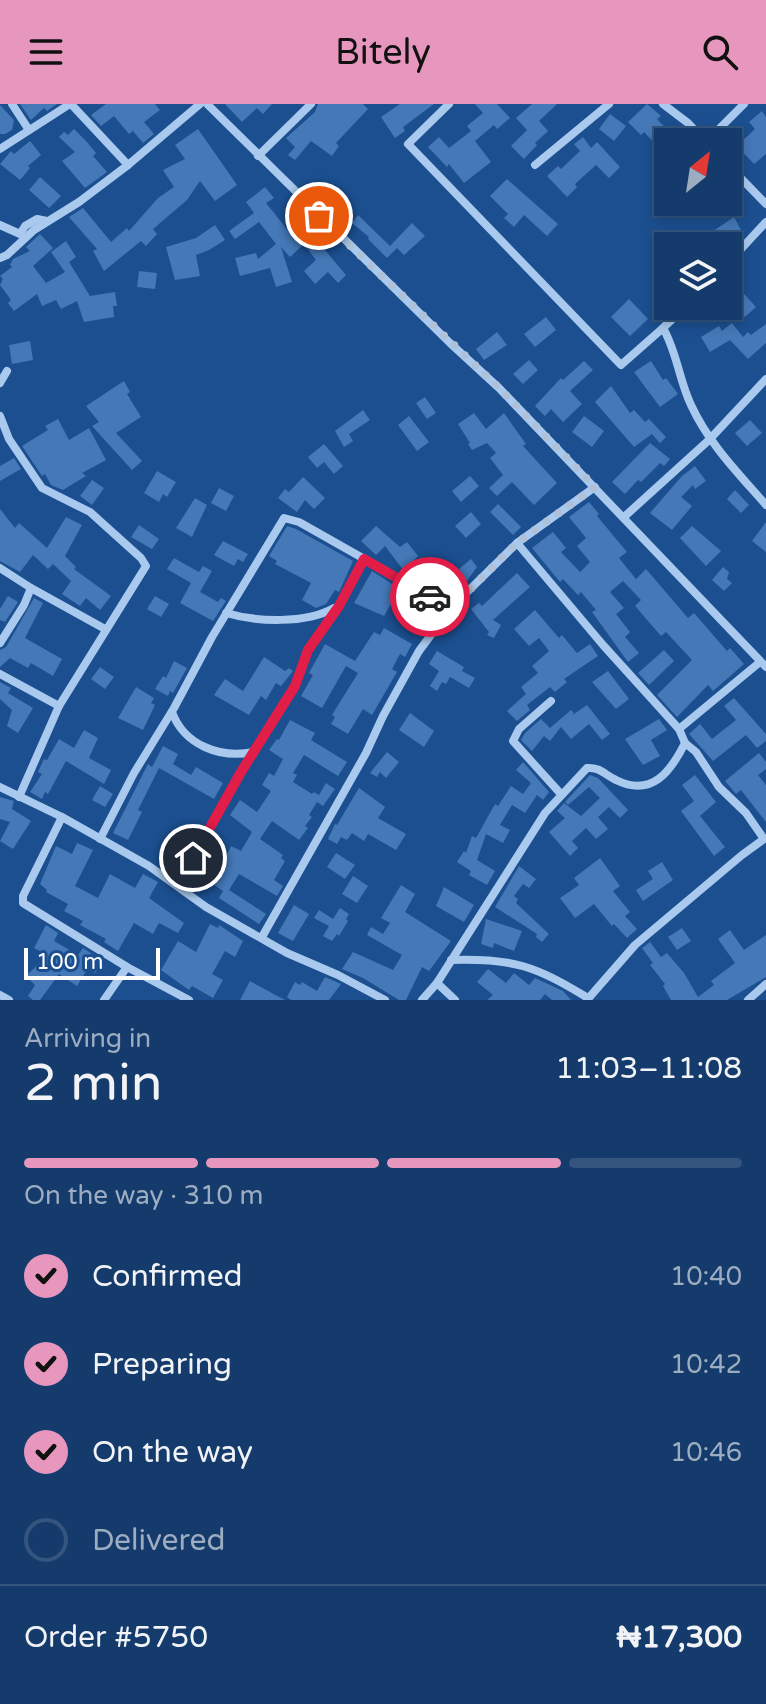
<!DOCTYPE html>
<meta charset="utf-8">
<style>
:root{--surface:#143b6b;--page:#214673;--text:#f1f3f6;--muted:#9dadc1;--line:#33557e;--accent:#e797bd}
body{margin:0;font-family:"Varela Round",sans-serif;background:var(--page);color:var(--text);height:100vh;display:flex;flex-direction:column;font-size:30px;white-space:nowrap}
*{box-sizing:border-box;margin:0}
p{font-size:26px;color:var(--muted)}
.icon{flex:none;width:44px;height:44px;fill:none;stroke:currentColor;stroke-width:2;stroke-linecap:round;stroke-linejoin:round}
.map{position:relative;height:896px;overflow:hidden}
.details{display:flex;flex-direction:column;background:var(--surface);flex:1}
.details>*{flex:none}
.needle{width:52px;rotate:30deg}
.buttons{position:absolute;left:654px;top:24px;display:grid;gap:16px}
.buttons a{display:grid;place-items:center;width:88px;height:88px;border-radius:0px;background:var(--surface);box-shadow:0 4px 12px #0003,0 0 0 2px var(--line);font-size:40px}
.scale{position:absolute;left:24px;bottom:20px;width:136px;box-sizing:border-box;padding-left:8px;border:4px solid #fff;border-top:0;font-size:22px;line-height:28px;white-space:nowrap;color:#fff;-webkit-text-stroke:6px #1b4f8f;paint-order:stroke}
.pin{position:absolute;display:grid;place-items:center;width:68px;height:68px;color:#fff;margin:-34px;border:4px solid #fff;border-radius:50%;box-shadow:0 2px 8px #0007}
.courier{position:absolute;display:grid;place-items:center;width:80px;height:80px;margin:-40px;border:6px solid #e11d48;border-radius:50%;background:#fff;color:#222;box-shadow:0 2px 10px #0007}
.overview em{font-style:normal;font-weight:600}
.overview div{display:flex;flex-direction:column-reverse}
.overview{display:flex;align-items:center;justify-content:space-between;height:136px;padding:0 24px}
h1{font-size:52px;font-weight:600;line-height:60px}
.bar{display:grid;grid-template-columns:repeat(4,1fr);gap:12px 8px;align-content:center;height:96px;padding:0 24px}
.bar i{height:10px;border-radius:6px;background:var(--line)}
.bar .on{background:var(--accent)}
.bar p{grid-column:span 4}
.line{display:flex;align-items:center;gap:20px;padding:0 24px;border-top:2px solid var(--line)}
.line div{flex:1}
ol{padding:0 24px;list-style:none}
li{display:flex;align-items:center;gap:24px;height:88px}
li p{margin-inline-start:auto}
li .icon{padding:8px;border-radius:50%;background:var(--accent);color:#111;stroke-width:4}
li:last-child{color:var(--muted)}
li i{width:44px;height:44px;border:4px solid var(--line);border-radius:50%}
header{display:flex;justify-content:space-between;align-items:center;height:104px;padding:0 24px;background:var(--accent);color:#111;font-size:36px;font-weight:600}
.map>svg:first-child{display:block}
.building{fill:#4478b7}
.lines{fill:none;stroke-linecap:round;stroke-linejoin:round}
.minor{stroke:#a9c9ee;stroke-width:8}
.done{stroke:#afc1d8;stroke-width:8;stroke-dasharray:0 14.4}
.route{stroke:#e11d48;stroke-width:10}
</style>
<header><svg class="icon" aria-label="menu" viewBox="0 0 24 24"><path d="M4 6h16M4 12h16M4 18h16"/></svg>Bitely<svg class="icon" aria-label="search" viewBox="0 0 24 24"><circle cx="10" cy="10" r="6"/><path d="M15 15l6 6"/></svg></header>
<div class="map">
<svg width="766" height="896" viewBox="0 0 766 896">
<rect width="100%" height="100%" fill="#1b4f8f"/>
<g class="building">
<polygon points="20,0 57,0 47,7 44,4 31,16"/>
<polygon points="106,0 155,0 160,6 144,18 154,30 143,39 133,27 129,30 114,12 101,22 91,11"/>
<polygon points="225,0 272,0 263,10 257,4 242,18"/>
<polygon points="318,0 363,0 368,5 336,39 339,42 332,52 311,37 295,56 288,51 295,43 286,34 315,8"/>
<polygon points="400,0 434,0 403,23 405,27 395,34 381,13"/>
<polygon points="475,0 497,0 510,14 497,25 494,21 475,37 491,58 464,79 449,60 447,63 428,43 439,33 449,44 471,27 467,22 483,9"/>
<polygon points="532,0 557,0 539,17 548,27 535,39 537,41 524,55 511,42 527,26 516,14"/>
<polygon points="647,0 661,12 657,15 679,38 668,38 668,60 662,65 652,52 660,45 644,28 641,31 628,18"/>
<polygon points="0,1 14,16 12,26 5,30 0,30"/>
<polygon points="762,7 766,13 766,50 754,60 737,42 755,25 749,18"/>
<polygon points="610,10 626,22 614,37 599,25"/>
<polygon points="74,25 86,37 96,49 93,52 107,68 85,84 62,57 75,48 59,33 64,28 68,31"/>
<polygon points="198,25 237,81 215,97 200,77 187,96 153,125 157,130 146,142 141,137 104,167 93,147 97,145 69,113 83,104 111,138 127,124 129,127 158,94 174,83 163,66 185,55 175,41"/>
<polygon points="583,33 591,44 597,38 620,63 609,74 596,61 575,80 577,83 567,93 547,72 558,62 561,65 580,47 574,40"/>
<polygon points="30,37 41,51 28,62 30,64 20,76 0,60 11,47 14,50"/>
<polygon points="40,73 61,92 49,104 29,86"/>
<polygon points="507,75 558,120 547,132 524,111 514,123 504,114 508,110 490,92"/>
<polygon points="265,83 274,94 266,99 290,129 302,119 346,171 338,179 328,168 315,180 304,167 316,156 304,140 290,153 281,143 292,178 276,183 270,164 240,172 235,154 256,149 258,155 276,140 259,118 235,135 229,127 254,109 246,98"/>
<polygon points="358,111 390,142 412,119 425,132 404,151 397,144 387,154 368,135 369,133 352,119"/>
<polygon points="734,113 741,126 725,134 730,142 691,142"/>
<polygon points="215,121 225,136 209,146 196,151 200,172 175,176 166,143 196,134"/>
<polygon points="40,130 53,144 33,162 46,179 65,168 51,148 66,137 76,153 69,158 90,192 115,188 117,202 113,202 114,213 84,218 77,197 61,205 56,196 42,202 37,190 14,207 8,199 11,196 0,181 3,175 0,172 12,163 10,161 13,155 30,147 26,143"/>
<polygon points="139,167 157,169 155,185 137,183"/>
<polygon points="735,180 756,203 745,213 728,194 728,187"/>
<polygon points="629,195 648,215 630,232 611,213"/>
<polygon points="546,213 556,226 535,243 524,230"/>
<polygon points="732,219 743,233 748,228 751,231 766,220 766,239 748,255 730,236 710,248 701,233 719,222 722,227"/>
<polygon points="497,228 507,241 484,256 476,245"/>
<polygon points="30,237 33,256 12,260 9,241"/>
<polygon points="529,256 538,266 523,280 513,270"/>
<polygon points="584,257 593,266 570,287 582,300 563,318 551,305 545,312 535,302 561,274 563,276"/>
<polygon points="651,257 663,276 666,274 678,290 660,303 634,268"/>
<polygon points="124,277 130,288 127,290 141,313 116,329 142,357 132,366 92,322 99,318 86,302"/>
<polygon points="611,282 630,309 634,306 645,318 649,315 666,333 660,339 652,330 634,343 595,298"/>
<polygon points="425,293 436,309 427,315 416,299"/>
<polygon points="363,306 370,316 349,330 353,337 344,343 335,327"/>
<polygon points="474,309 486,325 504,309 526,340 523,342 557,379 534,401 512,378 497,392 489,384 503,371 490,354 496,349 487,339 472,346 468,340 470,339 458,320"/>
<polygon points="409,312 429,338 417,347 398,321"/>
<polygon points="584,312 604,327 592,343 572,328"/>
<polygon points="58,315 69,336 89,324 106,356 82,369 86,372 63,386 51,381 45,370 42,372 22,342 48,326 45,322"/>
<polygon points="750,316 762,329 747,342 735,329"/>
<polygon points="650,339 670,355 664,362 660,359 641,378 638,376 625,390 612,378"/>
<polygon points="324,340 343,362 334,370 324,358 317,364 308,353"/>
<polygon points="14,354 21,365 0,377 0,362"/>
<polygon points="695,362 706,377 695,385 693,381 681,393 692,402 672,426 650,409 682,372"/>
<polygon points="157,367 176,378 167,393 163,390 159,398 144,389"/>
<polygon points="470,372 479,382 461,398 452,387"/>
<polygon points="303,373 325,394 314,405 305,396 297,408 278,394 285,385 289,388"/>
<polygon points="92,376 104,384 92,401 80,392"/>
<polygon points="219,384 234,392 226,407 211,399"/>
<polygon points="735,386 749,401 741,409 727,395"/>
<polygon points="195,394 207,401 192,433 176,424"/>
<polygon points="589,398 599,410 597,412 627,448 619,454 636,475 646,465 688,514 694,509 727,547 730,544 744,560 713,587 708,581 677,613 657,591 692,556 666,528 661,532 635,502 641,496 623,477 610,488 624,504 616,510 630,528 625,533 639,549 628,558 592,508 596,506 581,488 578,491 563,475 560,478 532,444 553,428 566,444 561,448 580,468 590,458 577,442 586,434 569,413"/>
<polygon points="498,400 521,423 513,431 490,408"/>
<polygon points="0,405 15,424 19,419 47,444 66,413 82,421 65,452 76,463 74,465 111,492 100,506 86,494 80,502 62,490 71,477 53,460 48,465 33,451 20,468 0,457"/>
<polygon points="471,408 481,420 466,434 455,422"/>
<polygon points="766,418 766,448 752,437"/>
<polygon points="139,421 159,435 152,445 131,433"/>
<polygon points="287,422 296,425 353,457 339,488 335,486 326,500 316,504 302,496 311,479 275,460 277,457 269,452"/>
<polygon points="376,422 400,443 407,438 418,452 404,467 385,442 376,451 361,437"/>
<polygon points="692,422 721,447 706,462 680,434"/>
<polygon points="223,437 248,450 243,458 238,455 234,462 214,451"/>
<polygon points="174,454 199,468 203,462 212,467 200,488 218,498 221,494 226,497 213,517 180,499 191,479 167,465"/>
<polygon points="471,455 477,463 466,478 460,473 462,470 459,465"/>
<polygon points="723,463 729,468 727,475 732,479 724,487 712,476"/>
<polygon points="372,467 438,510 428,523 391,500 384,512 354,499"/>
<polygon points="418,469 447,486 444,492 414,475"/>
<polygon points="517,469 530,483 493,516 501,521 494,534 487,531 489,528 471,505 479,499 482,502"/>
<polygon points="8,492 18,498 5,518 0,516 0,505"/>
<polygon points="155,492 169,500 161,513 147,505"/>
<polygon points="34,494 43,499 25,534 62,555 53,572 31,559 28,564 10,554 0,563 0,546 6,543"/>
<polygon points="535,506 559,534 562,531 577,549 590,540 598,552 564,575 567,578 555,588 550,583 527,601 530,606 517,617 507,607 526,590 521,583 538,569 532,562 549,547 539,534 529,542 514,525"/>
<polygon points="384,524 412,540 405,553 400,550 392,565 397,568 372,611 363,605 348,630 331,620 335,613 332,611 358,569 346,562 322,604 301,592 313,571 309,569 325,540 355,557 374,528 380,531"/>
<polygon points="664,546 674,557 649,581 638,569"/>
<polygon points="437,547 464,563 462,567 475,574 469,584 450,573 446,580 442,578 437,587 430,582 439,567 429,560"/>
<polygon points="264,553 285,567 289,564 293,567 281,582 276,579 266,596 261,592 249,611 214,591 225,575 243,587"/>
<polygon points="174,557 187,564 173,589 170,587 168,592 155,585 163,572 166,574"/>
<polygon points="100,563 114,573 105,585 91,575"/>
<polygon points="608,567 629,595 616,605 592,578"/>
<polygon points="0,578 11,584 8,589 33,604 18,629 7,622 12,606 0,595"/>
<polygon points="136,583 154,594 151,599 155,601 143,626 118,614"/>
<polygon points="734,594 766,630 766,637 757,644 746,631 713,657 689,630 700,620 712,635 736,616 724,602"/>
<polygon points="587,601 610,630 602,636 589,620 571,635 561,623 550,637 544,632 532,647 521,636 525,629 541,615 550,624 571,606 574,609 571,612"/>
<polygon points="410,609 434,627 424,643 399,626"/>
<polygon points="659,615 667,626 651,636 660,652 643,661 625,635"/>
<polygon points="290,616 315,629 311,636 347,658 338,672 304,651 293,669 297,671 293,678 312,690 314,688 319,691 326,679 335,685 323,702 317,698 309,711 312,713 305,722 308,724 299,736 272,717 260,735 283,751 281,754 285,757 274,776 283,782 277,792 239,770 229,786 266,810 259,820 219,794 223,787 201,772 204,768 200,766 209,751 222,760 231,742 241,747 252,728 230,711 240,696 257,708 271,687 262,681 269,669 274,672 283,655 269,646 277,635 279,636"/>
<polygon points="84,626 98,634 89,654 111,666 104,680 66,657 48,690 45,688 42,695 30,688 42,670 38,668 42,659 44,655 47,656 59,635 74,644"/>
<polygon points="163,642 178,650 173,660 191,671 196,663 223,679 214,695 159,664 138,706 142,708 128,736 113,729 148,660 152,663"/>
<polygon points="387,648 399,658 386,674 380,668 377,673 370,669"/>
<polygon points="759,649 766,658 766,665 758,671 766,681 766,718 741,686 736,690 725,677"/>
<polygon points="523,658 549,688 543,696 537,691 525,709 512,701 500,721 510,726 503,739 486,730 477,756 495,767 487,781 469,771 471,767 457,758 464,747 466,749 472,732 476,734 495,700 498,702 511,682 523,690 531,679 516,666"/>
<polygon points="590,671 598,674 628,706 620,714 609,703 598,713 608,725 596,735 586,724 572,737 578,744 570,752 549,728 565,714 557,707 564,699 581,712 600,694 589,683 568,701 565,698"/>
<polygon points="695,671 716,698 700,712 725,743 714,752 681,707 694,697 682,681"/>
<polygon points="100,682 113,690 105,703 92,696"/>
<polygon points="359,684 385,703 378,714 406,730 396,746 368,730 364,737 352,729 347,736 341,733 337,740 328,735 335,720 337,721"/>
<polygon points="0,693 14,697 12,705 31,717 13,745 0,737 10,718 0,715"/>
<polygon points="77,739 93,746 75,782 98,794 110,770 135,784 143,770 158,778 149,794 184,819 178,829 159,819 153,830 134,819 118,847 104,838 106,835 80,821 83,817 64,807 68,800 46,788 47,786 40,780 56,742 72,750"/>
<polygon points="336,749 355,761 345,775 327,763"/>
<polygon points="600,754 620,782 613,787 630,808 625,812 637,825 627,834 614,820 612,822 594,800 575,814 560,794 579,781 574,774"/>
<polygon points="662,758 673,776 643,797 636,786 653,775 648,767"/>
<polygon points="519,762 536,775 529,784 523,780 514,792 518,795 516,799 549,830 542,838 536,833 537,830 495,803"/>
<polygon points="353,772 368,782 357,799 342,790"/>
<polygon points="401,781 415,790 405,808 451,837 429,867 422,863 406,896 399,896 363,874 342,865 353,848 393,866 402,851 367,831 371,823 383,830 390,819 381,814"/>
<polygon points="444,783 474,801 464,818 436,802"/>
<polygon points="294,801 309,810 293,837 278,829"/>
<polygon points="340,804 349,810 346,815 348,817 339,832 337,830 332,837 323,832 329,822 314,814 319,806 333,815"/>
<polygon points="486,815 522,827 514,847 494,839 493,844 481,840"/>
<polygon points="210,820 218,824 219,821 243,837 235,853 225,847 212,870 223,876 213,894 192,882 189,886 161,866 178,837 196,848"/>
<polygon points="46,821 58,829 54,837 78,851 83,844 103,857 95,869 88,864 77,882 59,870 40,896 33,896 28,892 35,881 26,872 48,851 34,844"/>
<polygon points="682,824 691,837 677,846 668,833"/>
<polygon points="730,826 744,846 766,831 766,873 727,896 671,896 663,882 665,880 650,861 653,859 642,844 650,838 661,853 667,849 684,869 698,893 714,881 711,877 735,859 718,835"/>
<polygon points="488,865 506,879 514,869 529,881 535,874 563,887 571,896 552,896 545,890 540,896 487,896 493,891 477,878"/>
<polygon points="325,873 341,880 329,896 291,896 287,893 295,878 300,881 302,878 317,887"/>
<polygon points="250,877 270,888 285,896 240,896"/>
</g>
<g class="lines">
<g class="minor">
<polyline points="12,0 29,26"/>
<polyline points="71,0 128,61"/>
<polyline points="207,0 450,239 499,284 766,563"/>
<path d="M 449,0 L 408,40 L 621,261 L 663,224 C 677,248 679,276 691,301 C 709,340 738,369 766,401"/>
<polyline points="663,0 688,19 706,38"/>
<polyline points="706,38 744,0"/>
<polyline points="0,45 70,0"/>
<polyline points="258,52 311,0"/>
<polyline points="535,61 609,0"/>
<polyline points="728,61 766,100"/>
<polyline points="0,121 20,130 25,122 37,115 47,117"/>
<polyline points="0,154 7,151 34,126 79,98 128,61 200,0"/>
<polyline points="728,159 766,118"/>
<polyline points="663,224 686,202"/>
<polyline points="0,279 7,267"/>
<polyline points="0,312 9,335 42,384 90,408 141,454 146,462 59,602 19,693"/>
<polyline points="624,413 709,336 766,275"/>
<polyline points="517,439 603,541 679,625 760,558"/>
<polyline points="0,464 31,484 24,501 0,539"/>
<polyline points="31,484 105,525"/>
<path d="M 226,509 C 256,518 306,520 334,504"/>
<polyline points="0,570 59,602"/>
<polyline points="551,597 519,625 513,637 560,689"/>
<path d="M 172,608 C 184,641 220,655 254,648"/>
<polyline points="0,683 62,713 149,762 206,803 287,849 338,871 385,896"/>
<polyline points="62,713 23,792 23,799 127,863 189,896"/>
<polyline points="100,735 134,669 174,604 212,533 284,414 299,418 451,504"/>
<polyline points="178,781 241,668 295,582 308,546 339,502 364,455"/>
<polyline points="262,833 366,649 383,612 419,547 451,504 517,439 595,383"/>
<path d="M 451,856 C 514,854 535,862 588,894"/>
<polyline points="437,879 455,896"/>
<polyline points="0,891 9,896"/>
<polyline points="104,896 127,863"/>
<path d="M 422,896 L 437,879 L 545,709 L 587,664 C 600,663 605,671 616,676 C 652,694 671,667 685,639 L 679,625"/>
<polyline points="587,896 635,841 742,751 764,735 746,709 719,683 696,648 685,639"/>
<polyline points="748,896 766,880"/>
</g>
</g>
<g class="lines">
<polyline class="done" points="319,112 499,284 595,383 517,439 451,504 430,493"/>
<polyline class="route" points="193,754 241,668 295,582 308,546 339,502 364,455 430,493"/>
</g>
</svg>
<div class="buttons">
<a><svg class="needle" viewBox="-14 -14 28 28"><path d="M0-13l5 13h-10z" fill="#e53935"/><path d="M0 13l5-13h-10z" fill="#9dadc1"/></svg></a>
<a><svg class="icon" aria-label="layers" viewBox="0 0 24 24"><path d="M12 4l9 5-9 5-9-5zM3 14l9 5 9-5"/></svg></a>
</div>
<div class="scale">100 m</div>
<div class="pin" style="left:319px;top:112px;background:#ea580c"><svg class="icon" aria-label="bag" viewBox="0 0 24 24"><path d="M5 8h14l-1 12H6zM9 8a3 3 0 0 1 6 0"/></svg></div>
<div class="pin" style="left:193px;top:754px;background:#1f2937"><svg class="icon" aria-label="home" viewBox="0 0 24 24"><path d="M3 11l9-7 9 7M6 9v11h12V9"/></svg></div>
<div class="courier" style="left:430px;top:493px"><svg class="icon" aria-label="car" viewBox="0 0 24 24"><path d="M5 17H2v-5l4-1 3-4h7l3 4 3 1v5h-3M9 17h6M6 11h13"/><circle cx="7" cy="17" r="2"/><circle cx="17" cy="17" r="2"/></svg></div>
</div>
<section class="details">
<div class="overview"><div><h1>2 min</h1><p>Arriving in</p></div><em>11:03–11:08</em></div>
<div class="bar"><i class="on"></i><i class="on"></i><i class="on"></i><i></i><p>On the way · 310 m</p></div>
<ol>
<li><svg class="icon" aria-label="check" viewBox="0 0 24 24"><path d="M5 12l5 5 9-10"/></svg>Confirmed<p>10:40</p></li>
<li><svg class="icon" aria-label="check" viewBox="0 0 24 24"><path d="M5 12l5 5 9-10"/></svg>Preparing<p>10:42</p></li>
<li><svg class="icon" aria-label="check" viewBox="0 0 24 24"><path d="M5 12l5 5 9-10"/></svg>On the way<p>10:46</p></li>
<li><i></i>Delivered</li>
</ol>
<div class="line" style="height:104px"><div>Order #5750</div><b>₦17,300</b></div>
</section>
